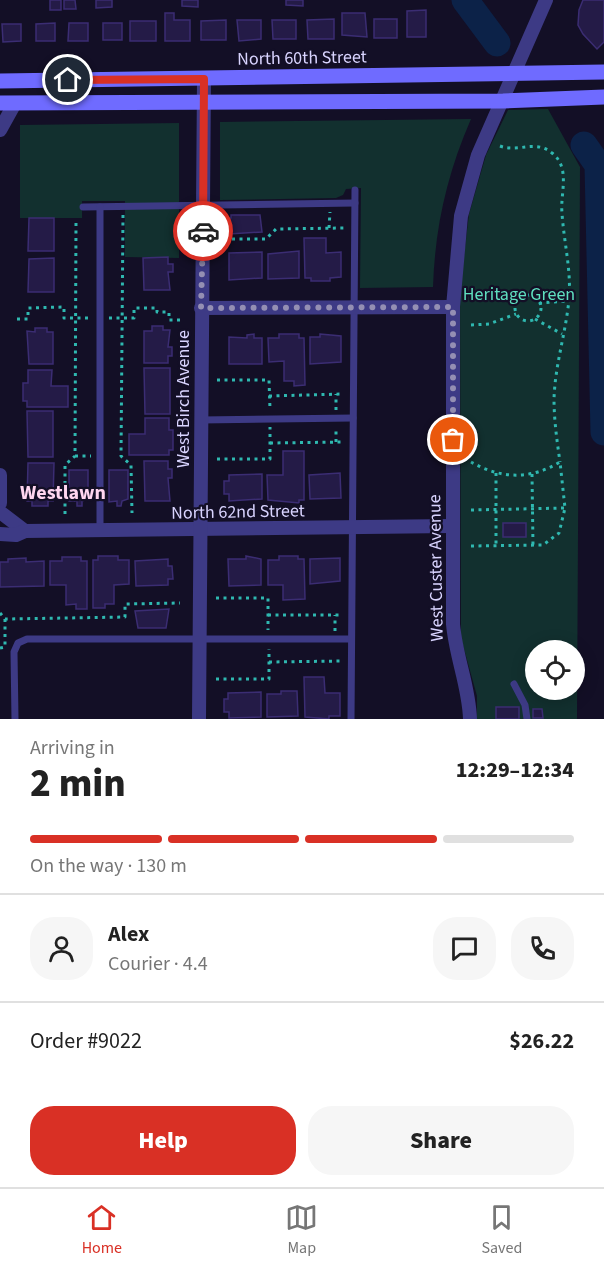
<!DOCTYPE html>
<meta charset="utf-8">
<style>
:root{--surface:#fff;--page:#f6f6f6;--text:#222;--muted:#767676;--line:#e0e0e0;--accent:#d93025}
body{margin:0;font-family:"Source Sans 3",sans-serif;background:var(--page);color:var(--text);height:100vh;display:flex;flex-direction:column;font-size:22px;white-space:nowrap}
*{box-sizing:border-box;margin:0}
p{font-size:20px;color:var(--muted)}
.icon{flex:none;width:33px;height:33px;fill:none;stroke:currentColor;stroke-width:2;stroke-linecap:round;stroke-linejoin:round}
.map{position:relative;height:719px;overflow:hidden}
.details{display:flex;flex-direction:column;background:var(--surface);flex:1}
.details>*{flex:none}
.buttons{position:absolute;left:525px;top:640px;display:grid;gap:12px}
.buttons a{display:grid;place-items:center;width:60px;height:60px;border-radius:50%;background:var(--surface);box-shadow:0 3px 15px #0003;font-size:30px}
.pin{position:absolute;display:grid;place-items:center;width:51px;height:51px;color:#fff;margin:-26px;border:3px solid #fff;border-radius:50%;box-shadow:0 2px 6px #0007}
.courier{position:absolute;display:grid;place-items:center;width:60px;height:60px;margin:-30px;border:4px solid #d93025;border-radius:50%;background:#fff;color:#222;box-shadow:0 2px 8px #0007}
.head em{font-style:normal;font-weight:800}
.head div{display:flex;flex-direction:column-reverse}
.head{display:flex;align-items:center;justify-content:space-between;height:102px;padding:0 30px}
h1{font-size:39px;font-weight:800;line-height:45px}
.bar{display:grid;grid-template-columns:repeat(4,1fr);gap:9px 6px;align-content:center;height:72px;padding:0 30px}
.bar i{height:8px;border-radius:4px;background:var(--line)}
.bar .selected{background:var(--accent)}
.bar p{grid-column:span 4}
.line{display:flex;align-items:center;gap:15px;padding:0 30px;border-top:2px solid var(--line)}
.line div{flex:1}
.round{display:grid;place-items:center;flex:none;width:63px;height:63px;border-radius:24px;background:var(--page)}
.cta{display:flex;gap:12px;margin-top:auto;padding:12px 30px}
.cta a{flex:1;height:69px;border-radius:24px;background:var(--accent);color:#fff;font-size:24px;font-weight:800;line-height:69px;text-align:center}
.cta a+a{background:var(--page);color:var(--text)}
.menu{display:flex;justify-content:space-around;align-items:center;height:84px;border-top:2px solid var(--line);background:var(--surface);font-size:16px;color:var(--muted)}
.menu a{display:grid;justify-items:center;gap:3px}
.menu .selected{color:var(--accent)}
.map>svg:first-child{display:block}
.green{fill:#12302f;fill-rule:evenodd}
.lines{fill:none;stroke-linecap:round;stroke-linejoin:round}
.river{stroke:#0c2248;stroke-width:27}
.building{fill:#241b47;stroke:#3b2d73;stroke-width:1.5}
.path{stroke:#2fb8b0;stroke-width:3;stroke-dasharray:3 4.5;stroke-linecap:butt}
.service{stroke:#3d3a85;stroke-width:7}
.minor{stroke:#3d3a85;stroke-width:14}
.secondary{stroke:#6f6bff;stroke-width:15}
.done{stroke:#948fb3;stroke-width:6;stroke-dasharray:0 10.8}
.route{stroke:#d93025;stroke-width:8}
.labels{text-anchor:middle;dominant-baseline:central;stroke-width:4.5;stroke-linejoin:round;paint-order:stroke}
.street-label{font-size:18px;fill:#d9d4ff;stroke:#130f26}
.park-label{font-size:18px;fill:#5fe0c0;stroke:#130f26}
.neighbourhood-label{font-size:20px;font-weight:bold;fill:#ffd6f0;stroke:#130f26}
</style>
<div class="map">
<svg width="604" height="719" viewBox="0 0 604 719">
<rect width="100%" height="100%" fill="#130f26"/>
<g class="green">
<path d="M 548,109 L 580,167 L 577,719 L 477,719 L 477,696 L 461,638 L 460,290 L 469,214 L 486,155 L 508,110 ZM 536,651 L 574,651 L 574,690 L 536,690 Z"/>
<path d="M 471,119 C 447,174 435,227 433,287 L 360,288 L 361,188 L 346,189 L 343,195 L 336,198 L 220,200 L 220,122 Z"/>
<polygon points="179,123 179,258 125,257 125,201 82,201 82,218 20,218 20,125"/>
</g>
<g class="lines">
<g class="river">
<polyline points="465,0 497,43"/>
<polyline points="584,145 598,165 604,432"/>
</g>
</g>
<g class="building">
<rect x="50" y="0" width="11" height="10"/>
<polygon points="64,0 75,0 76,9 64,9"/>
<polygon points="96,0 112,0 112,7 96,8"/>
<polygon points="182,0 198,0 198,7 182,6"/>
<polygon points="286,0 303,0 303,6 286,5"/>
<polygon points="583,0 604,0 604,42 597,49 583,34 578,25 579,10"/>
<polygon points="426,10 426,37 407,37 407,11"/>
<polygon points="165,13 174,13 174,20 190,20 190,41 165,41"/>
<polygon points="342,13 365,13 367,37 342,35"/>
<polygon points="334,19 334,39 308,39 307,20"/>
<rect x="374" y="19" width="23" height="19"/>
<polygon points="226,20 226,40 201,40 201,21"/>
<polygon points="237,20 261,20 261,39 239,41"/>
<polygon points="272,20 296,20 296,39 273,39"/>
<rect x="130" y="21" width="26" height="20"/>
<polygon points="55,23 55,41 36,41 36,24"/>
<polygon points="69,23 88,23 88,41 68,41"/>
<rect x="103" y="23" width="19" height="17"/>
<polygon points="2,24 21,24 21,41 3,42"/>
<polygon points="231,215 260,215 262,232 229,234 224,220 231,218"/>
<polygon points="29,218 54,218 54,251 28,251"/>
<polygon points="304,238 326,238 326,253 341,252 341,277 330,278 330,281 311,281 311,278 305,278"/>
<polygon points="299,251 299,278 268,279 268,254"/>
<polygon points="262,252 262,278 229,280 229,253"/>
<polygon points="168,257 168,264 173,264 173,272 168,272 170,290 144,290 143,258"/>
<polygon points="54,258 54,292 28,292 29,259"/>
<polygon points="152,326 163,326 163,330 170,330 168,347 172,347 172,356 168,356 168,363 144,363 144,331 152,331"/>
<polygon points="35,328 47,328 47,332 53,332 53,364 29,364 27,331 35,332"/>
<polygon points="254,334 254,338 262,338 262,364 229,364 229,337 247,338 247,335"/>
<polygon points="279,334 299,334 299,338 304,338 305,385 294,386 294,381 284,381 284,361 269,362 268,338 279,338"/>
<polygon points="320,334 341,336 341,362 310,364 310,337 320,337"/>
<polygon points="144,368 170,368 170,414 145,414"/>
<polygon points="28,370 52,370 51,386 68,386 68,407 27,407 27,401 23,401 23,383 28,383"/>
<polygon points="27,411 53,411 53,457 28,457"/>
<polygon points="145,418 169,418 169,430 173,430 173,450 169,450 169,455 129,455 129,434 145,434"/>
<polygon points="283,451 304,451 304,500 299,500 299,503 268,500 267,475 283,475"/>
<polygon points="144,461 168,461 168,469 172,469 172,478 168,478 170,501 145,501"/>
<polygon points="28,463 54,463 53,501 48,501 48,506 32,506 32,501 27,501"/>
<polygon points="69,470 88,470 88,499 82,501 82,506 77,506 77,501 69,501"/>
<polygon points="109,470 128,470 128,499 122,501 121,506 117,506 117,501 109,502"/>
<polygon points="340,473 341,498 310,499 309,475"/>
<polygon points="262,474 262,499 229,501 229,494 224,494 224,481 229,481 229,475"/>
<rect x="503" y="523" width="23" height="14"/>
<polygon points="98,556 118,556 118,560 129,560 129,584 114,585 114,604 105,604 105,608 93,608 93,560 98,560"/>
<polygon points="246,556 261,559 261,585 229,586 228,559 246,559"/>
<polygon points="279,556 298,556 298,559 304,559 305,599 283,600 283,585 268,585 268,560 279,560"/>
<polygon points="62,557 81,557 81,561 87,561 87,609 76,609 76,604 66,605 66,585 50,585 50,561 62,561"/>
<polygon points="26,558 26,562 44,561 44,586 0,587 0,562 8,562 8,559"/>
<polygon points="340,558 340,581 310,584 310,559"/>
<polygon points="168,559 168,566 172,566 173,579 168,579 168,585 136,586 135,561"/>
<polygon points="169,609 166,628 138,628 135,611"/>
<polygon points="304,677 324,677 325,693 340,693 340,716 329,716 329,719 305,717"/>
<polygon points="281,691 297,691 298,716 267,717 267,694 281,694"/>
<polygon points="261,692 261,717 229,718 229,712 224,712 224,699 228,699 228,693"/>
<rect x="496" y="707" width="23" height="12"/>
<polygon points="533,709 542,709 543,718 533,718"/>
</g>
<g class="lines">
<g class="path">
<path d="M 500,146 C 519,153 535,139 552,153 C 571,168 560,193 562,213 C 564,245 573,276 568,308 C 564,339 555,367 554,399 C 554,420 557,441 560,462"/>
<polyline points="123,215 121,456 131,465 132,513"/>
<polyline points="329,228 330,212"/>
<polyline points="217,239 266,239 276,229 344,228"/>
<circle cx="528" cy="308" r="13"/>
<polyline points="539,303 569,301"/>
<polyline points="109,318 134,318 134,308 157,308 157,312 169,312 169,320 181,320"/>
<polyline points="17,319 28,319 28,308 64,307 64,318 89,318"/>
<polyline points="535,319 562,334"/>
<polyline points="471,325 489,324 516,314"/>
<polyline points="217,380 269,380 270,409"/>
<polyline points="269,396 343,394"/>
<polyline points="336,410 336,394"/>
<polyline points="336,442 336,429"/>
<polyline points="270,443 343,442"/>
<polyline points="75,456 91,456"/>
<polyline points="217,459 270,459 270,427"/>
<polyline points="496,473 496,546"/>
<polyline points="532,474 533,546"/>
<polyline points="471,510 565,508"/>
<polyline points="65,514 65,465 75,456 76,223"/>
<path d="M 471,546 L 543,545 L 559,533 L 565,508 L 560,462 C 530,480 501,479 471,462"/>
<polyline points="216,598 268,598 268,630"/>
<polyline points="0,613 5,619 125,617 125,604 180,603"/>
<polyline points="268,615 342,615"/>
<polyline points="335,631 335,615"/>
<polyline points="0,648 5,647 5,619"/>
<polyline points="269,662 342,661"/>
<polyline points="216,679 269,679 269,649"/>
</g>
<g class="service">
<polyline points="83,207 355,203"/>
<polyline points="100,207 100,531"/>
<polyline points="201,420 353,418"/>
<polyline points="514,684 525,705 527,719"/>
<polyline points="15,719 14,652 18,643 27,639 351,639"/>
<polyline points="351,719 355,190"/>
</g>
<g class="minor">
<polyline points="0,130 15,103"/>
<polyline points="201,308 453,307"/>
<polyline points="0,475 0,503"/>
<polyline points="0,512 25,531"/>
<polyline points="0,534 16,535 25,531 452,526"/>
<polyline points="199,719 204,79"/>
<path d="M 470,719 C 469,686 456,658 453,624 L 453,307 L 461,216 L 478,155 L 546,0"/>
</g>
<g class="secondary">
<polyline points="0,81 604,72"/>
<polyline points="0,103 503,101 604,97"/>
</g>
</g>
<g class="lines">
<polyline class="done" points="203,231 201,308 453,307 453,440"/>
<polyline class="route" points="68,80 204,79 203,231"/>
</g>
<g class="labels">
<g class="street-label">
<text transform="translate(302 58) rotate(-1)">North 60th Street</text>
<text transform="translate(183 399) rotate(-90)">West Birch Avenue</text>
<text transform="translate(238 512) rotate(-1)">North 62nd Street</text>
<text transform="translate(436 568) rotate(-91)">West Custer Avenue</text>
</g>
<g class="park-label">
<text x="519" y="294">Heritage Green</text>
</g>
<g class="neighbourhood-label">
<text x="63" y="493">Westlawn</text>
</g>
</g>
</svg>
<div class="buttons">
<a><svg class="icon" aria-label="locate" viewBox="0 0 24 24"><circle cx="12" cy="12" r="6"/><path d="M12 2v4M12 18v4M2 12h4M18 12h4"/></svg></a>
</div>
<div class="pin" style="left:453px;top:440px;background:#ea580c"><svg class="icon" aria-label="bag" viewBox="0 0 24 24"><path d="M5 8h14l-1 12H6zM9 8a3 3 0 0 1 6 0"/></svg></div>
<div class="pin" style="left:68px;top:80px;background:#1f2937"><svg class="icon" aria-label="home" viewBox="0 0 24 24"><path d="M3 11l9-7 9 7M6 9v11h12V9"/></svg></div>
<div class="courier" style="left:203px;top:231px"><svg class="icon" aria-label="car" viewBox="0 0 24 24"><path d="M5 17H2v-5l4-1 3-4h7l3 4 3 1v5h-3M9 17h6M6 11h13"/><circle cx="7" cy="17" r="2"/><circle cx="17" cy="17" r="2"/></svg></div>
</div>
<section class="details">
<div class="head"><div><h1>2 min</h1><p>Arriving in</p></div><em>12:29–12:34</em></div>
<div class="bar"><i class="selected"></i><i class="selected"></i><i class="selected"></i><i></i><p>On the way · 130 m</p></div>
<div class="line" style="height:108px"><a class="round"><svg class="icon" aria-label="person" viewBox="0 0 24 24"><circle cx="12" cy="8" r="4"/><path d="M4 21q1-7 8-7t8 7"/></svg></a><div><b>Alex</b><p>Courier · 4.4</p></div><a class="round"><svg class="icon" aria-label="chat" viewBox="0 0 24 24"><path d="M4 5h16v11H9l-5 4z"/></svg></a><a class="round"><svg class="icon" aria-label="phone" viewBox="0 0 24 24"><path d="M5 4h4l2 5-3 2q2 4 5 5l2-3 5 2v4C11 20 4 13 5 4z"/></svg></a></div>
<div class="line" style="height:78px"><div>Order #9022</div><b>$26.22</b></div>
<div class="cta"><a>Help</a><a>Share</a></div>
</section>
<nav class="menu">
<a class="selected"><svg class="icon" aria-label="home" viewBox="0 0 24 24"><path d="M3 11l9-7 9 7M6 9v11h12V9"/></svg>Home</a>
<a><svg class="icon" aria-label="map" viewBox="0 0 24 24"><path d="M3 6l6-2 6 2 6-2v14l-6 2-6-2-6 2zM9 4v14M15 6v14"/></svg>Map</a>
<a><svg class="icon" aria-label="saved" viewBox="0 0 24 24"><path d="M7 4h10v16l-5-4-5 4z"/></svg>Saved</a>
</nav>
